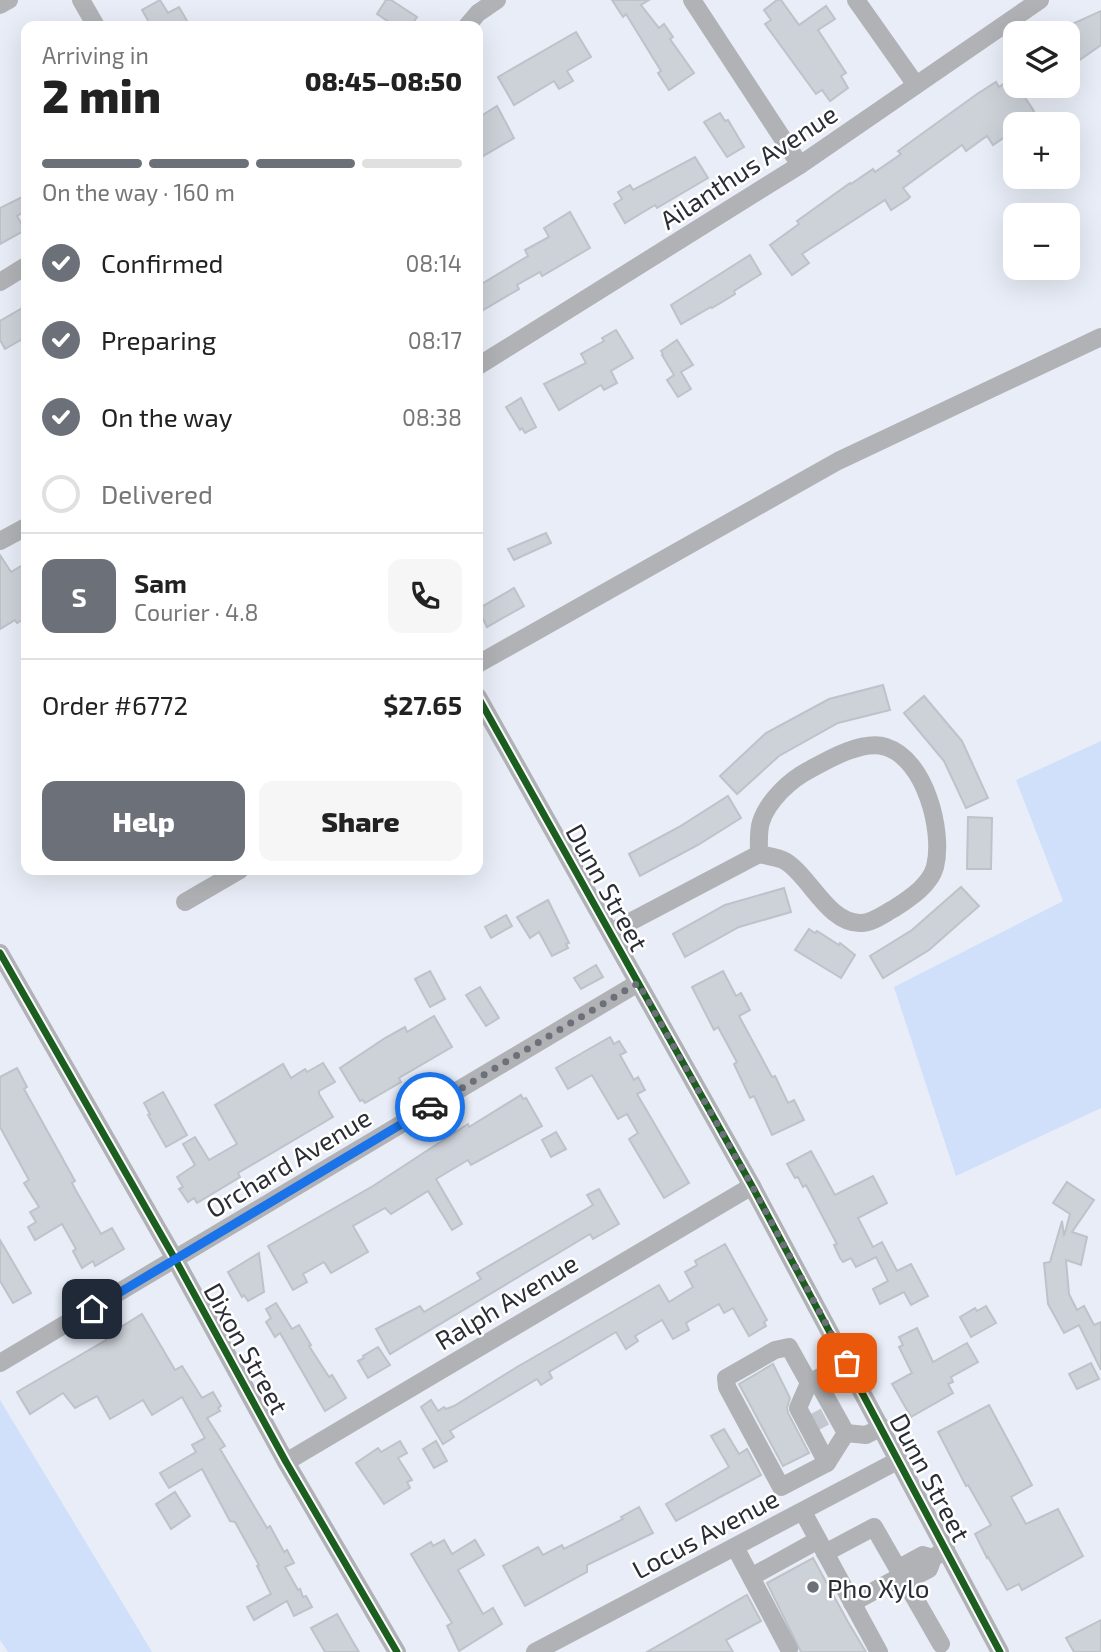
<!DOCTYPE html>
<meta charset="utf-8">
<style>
:root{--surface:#fff;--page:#f6f6f6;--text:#222;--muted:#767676;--line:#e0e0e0;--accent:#6c7078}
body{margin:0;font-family:"Exo 2",sans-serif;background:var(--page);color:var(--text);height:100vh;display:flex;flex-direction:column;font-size:26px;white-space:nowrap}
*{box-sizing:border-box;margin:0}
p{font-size:23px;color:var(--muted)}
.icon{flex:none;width:38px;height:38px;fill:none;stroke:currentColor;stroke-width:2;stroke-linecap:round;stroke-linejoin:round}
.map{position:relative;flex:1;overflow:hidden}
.details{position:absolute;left:21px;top:21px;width:462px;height:854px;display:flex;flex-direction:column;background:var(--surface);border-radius:14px;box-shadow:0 7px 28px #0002}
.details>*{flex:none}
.buttons{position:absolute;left:1003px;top:21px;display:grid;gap:14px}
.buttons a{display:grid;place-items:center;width:77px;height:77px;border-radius:14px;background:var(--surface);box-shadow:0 7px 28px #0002;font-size:35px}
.pin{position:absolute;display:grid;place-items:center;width:60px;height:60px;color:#fff;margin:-30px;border-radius:14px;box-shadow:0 4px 10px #0006}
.courier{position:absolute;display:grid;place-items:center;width:70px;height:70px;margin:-35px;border:5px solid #1a73e8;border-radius:50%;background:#fff;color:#222;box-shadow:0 2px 9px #0007}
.headline em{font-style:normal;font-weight:800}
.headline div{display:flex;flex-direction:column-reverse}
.headline{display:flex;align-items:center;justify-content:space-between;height:119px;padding:0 21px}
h1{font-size:46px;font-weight:800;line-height:52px}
.bar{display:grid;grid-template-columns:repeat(4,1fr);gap:10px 7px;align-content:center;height:84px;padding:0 21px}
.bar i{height:9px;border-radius:5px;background:var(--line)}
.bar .on{background:var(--accent)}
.bar p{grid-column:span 4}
.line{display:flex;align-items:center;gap:18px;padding:0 21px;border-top:2px solid var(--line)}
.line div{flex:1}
.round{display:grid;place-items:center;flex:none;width:74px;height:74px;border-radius:14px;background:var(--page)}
ol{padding:0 21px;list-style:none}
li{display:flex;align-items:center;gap:21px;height:77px}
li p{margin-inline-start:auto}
li .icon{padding:7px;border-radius:50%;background:var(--accent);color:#fff;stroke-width:4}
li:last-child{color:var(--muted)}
li i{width:38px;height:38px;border:4px solid var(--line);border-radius:50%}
.button{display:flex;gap:14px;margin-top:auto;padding:14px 21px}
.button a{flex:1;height:80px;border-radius:14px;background:var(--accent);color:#fff;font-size:28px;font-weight:800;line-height:80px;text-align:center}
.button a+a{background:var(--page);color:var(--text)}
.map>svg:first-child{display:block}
.green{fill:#d0dffa}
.building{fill:#cdd2d9;stroke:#bec2c9;stroke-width:2}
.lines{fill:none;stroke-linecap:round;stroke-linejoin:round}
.minor-tunnel{stroke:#c2c7d0;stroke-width:18;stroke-dasharray:18 9;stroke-linecap:butt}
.minor{stroke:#b0b2b6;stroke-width:18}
.cycleway-casing{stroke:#fff;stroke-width:11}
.cycleway{stroke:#1b5e20;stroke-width:7}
.done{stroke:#6c7078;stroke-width:7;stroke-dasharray:0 12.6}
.route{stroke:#1a73e8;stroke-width:9}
.poi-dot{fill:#6c7078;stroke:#fff;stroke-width:2.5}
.labels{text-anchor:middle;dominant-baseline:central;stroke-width:5;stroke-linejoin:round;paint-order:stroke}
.street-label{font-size:26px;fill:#2a2d34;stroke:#fff}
.poi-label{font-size:26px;fill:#2a2d34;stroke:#fff;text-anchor:start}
</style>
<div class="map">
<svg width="1101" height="1652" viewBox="0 0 1101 1652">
<rect width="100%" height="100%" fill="#e8edf7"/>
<g class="green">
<polygon points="1101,741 1101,1108 956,1176 894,987 1063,901 1016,780"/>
<polygon points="0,1400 152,1652 8,1652 0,1640"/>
</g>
<g class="building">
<polygon points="160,0 168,13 179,7 190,26 146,26 150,24 142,10"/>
<polygon points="386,0 391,0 417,17 411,26 395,26 377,14"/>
<polygon points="612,0 649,0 641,5 659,28 664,24 673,37 670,39 694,73 669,90 658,73 661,71 626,14 623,17"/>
<polygon points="777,0 781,0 799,25 826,6 835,19 818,30 846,73 841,76 848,88 830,101 822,90 816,94 765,24 771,20 764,10"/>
<polygon points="1101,11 1101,45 1068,68 1068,26"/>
<polygon points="576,32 591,57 567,71 573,81 559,89 554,81 514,105 498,77"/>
<polygon points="1012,78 1034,111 1032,113 1037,119 1029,124 1015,124 1015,130 993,145 987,136 966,151 962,145 903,188 910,197 908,199 891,210 885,200 802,254 809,263 792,275 770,245 799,224 797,221 850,183 851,184 873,169 875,172 901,154 898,151 977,94 996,82 999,87"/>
<polygon points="497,106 514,138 478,159 478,118"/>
<polygon points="720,113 725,121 728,120 744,147 727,157 704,122"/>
<polygon points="695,157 708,178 657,208 655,205 625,223 614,204 622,199 618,192 630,185 633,190"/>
<polygon points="26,195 26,211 17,216 25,230 0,244 0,208"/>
<polygon points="570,212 590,248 542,276 540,272 517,285 519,289 478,313 478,286 528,256 525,250 549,237 544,228"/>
<polygon points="750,255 761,274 734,291 735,294 712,308 711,307 681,324 671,305"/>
<polygon points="26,306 26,337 5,349 0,340 0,321"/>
<polygon points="616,330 633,358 611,371 617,383 604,390 601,385 559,410 544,384 586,363 581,354 604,341 602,338"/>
<polygon points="677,340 693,365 681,372 691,389 678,397 667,380 674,375 662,355 663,354 661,351"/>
<polygon points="521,398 536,427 525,433 522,428 520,430 506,407"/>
<polygon points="546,533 551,543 514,560 508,549"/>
<polygon points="0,555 11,572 26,563 26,618 17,623 15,620 0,629"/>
<polygon points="514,588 524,606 487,627 478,609"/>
<polygon points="883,685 890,710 838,723 779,756 737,794 720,776 766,733 829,699"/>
<polygon points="924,696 962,741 988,798 966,808 944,761 904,713"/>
<polygon points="728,796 741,818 698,845 640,876 629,854 679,827"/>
<polygon points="968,817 992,818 991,869 967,869"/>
<polygon points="961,887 979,906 929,950 883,978 870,956 912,930"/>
<polygon points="784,888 791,912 739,927 685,957 673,934 725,905"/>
<polygon points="548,900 569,943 566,944 568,948 552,956 539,932 530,938 517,917"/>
<polygon points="506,915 512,926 491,938 485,927"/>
<polygon points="809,929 815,933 817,931 839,945 840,943 855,955 841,978 795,950"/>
<polygon points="596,965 603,977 581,989 574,978"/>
<polygon points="430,971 445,999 430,1007 415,979"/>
<polygon points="723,971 736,996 741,993 750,1010 739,1016 772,1077 775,1076 788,1103 794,1100 804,1120 772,1135 754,1096 750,1098 734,1064 737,1062 718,1027 714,1030 692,987"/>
<polygon points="480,987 499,1018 486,1026 466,995"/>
<polygon points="434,1016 452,1047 399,1078 401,1082 365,1103 363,1100 360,1101 340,1068 385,1038 405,1027 407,1032"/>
<polygon points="610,1037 614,1044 619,1041 626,1052 620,1055 634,1080 638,1077 645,1090 637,1094 689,1183 664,1198 629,1139 638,1133 627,1114 618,1119 592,1075 568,1089 556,1068"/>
<polygon points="323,1063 335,1082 319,1091 319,1094 333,1117 238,1173 240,1177 197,1203 194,1198 188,1202 179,1189 183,1187 177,1177 195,1165 183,1144 195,1137 209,1160 237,1144 215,1105 283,1064 291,1078 305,1069 307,1072"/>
<polygon points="17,1068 27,1087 24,1089 75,1181 72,1183 75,1189 101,1234 112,1228 124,1249 95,1266 93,1261 82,1268 73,1251 76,1249 62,1224 35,1240 28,1227 36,1222 30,1212 39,1207 24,1183 29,1180 0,1127 0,1077"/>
<polygon points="163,1092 187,1135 166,1147 148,1115 150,1114 144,1103"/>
<polygon points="521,1095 523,1099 526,1098 542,1126 471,1165 468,1160 436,1179 462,1224 452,1230 428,1191 391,1214 385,1208 353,1226 368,1252 331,1273 324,1262 303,1274 307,1282 293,1290 268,1246 373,1186 454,1133 468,1124 469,1127"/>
<polygon points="556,1132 566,1149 551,1157 542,1140"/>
<polygon points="811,1151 835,1195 873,1176 887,1203 858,1218 873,1247 882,1242 897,1271 911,1264 928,1296 911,1305 904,1292 880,1304 873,1289 888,1281 876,1257 856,1267 851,1258 843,1262 840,1258 834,1245 837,1244 806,1185 803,1187 798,1177 795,1178 787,1164"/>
<polygon points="1067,1182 1094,1200 1072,1232 1087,1237 1081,1265 1066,1260 1069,1294 1077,1310 1084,1306 1094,1325 1101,1322 1101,1370 1079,1325 1064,1333 1048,1304 1044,1263 1050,1262 1062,1221 1064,1236 1070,1214 1053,1203"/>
<polygon points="599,1189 619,1224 593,1239 590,1234 390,1354 376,1329 420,1306 424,1312 481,1279 477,1273 593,1205 587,1195"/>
<polygon points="0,1240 31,1293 13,1303 0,1281"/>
<polygon points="725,1244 767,1320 764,1322 766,1326 749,1336 733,1308 724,1313 719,1304 686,1323 689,1330 673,1339 662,1320 635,1336 638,1341 626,1349 616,1332 549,1372 552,1378 541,1385 537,1379 450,1431 454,1437 443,1444 421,1407 431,1400 438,1411 444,1407 446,1409 454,1406 517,1367 659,1285 669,1302 693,1287 685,1272 697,1265 695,1261"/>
<polygon points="259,1253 264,1292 248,1301 244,1295 242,1297 228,1272"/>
<polygon points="276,1303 292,1329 299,1325 311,1345 309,1346 329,1377 332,1375 346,1398 325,1411 280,1333 275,1337 266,1322 271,1318 266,1309"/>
<polygon points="986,1306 996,1323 971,1337 960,1317 975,1308 977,1311"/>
<polygon points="142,1314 175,1370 182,1366 202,1398 213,1392 221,1406 218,1408 220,1411 207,1418 225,1446 220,1449 267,1528 270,1526 284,1552 287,1550 294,1563 285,1567 298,1590 300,1589 303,1597 306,1596 312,1607 294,1616 287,1601 254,1620 247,1607 271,1594 257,1566 259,1565 235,1522 230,1521 202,1469 169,1488 160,1473 196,1452 192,1445 205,1438 182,1397 152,1415 143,1400 110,1419 97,1396 75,1408 63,1393 30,1414 17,1392 106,1340 105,1337"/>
<polygon points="917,1328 933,1362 967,1343 978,1362 951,1377 953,1382 948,1384 953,1393 911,1417 892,1384 912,1373 899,1347 903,1345 899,1337"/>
<polygon points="378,1347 390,1365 368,1378 358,1361 364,1358 363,1356"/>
<polygon points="1091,1363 1099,1379 1077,1389 1069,1374"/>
<polygon points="773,1364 790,1398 787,1408 788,1413 809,1453 783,1466 739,1384"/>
<polygon points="989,1405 1032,1485 1011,1497 1026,1524 1058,1509 1083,1556 1022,1590 1019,1584 1007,1590 988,1557 987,1558 975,1534 991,1525 968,1485 966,1486 938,1432"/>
<polygon points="724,1429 739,1454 747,1449 761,1475 676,1521 666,1504 729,1467 711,1436"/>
<polygon points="400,1441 407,1453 398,1458 412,1480 407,1482 410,1488 384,1504 356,1463 378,1448 381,1452"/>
<polygon points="436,1441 447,1461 434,1468 423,1449"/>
<polygon points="175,1492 190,1516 171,1529 156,1504"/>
<polygon points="639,1507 653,1533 587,1565 587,1572 525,1606 503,1566 538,1547 543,1555 562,1545 564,1549 623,1519 621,1517"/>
<polygon points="444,1540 452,1554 475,1540 484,1555 458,1570 483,1614 493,1608 502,1624 459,1651 447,1626 452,1623 411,1554 431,1542 433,1546"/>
<polygon points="813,1558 848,1622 866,1652 801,1652 767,1583"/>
<polygon points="747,1595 761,1621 726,1640 733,1652 647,1652"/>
<polygon points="337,1614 353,1642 359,1652 325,1652 311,1628"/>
<polygon points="1101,1620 1101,1652 1074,1652 1066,1638"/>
</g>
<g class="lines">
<polyline class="minor-tunnel" points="809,1425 828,1415"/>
<g class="minor">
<polyline points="81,0 96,26"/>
<polyline points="692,0 800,165"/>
<polyline points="856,0 916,85"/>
<polyline points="0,5 9,0"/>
<polyline points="467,26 478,13 497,0"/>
<polyline points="0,282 26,266"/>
<polyline points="478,366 800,165 1040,0"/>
<polyline points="0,541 26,527"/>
<polyline points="478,664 838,461 1101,337"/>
<polyline points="478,697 752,1186 1000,1652"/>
<polyline points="185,902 240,870"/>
<path d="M 611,932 L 759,854 C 767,856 778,857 785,861 C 810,876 828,924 861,923 C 873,923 885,913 895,908 C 910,898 930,885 935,867 C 944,831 925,759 886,747 C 864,739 829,759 811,769 C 791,779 768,800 761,822 C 758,831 759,845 759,854"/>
<polyline points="0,953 175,1259 286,1462 397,1652"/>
<polyline points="0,1363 638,983"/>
<polyline points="816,1379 846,1433 827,1463 781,1487 727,1387 726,1378 775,1350 789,1347 809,1383 847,1363"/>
<polyline points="809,1383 798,1408 827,1463"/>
<polyline points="846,1433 866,1435 882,1427"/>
<polyline points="286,1462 752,1186"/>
<polyline points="803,1512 879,1652"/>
<polyline points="735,1547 789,1649"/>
<polyline points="825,1553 874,1527 941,1644"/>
<polyline points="903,1575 903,1566 923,1555 933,1558"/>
<polyline points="751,1577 818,1540"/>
<polyline points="852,1603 903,1575 910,1579 929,1569 933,1558 946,1549"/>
<polyline points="535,1652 899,1460"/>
</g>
<g class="cycleway-casing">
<g id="cycleway">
<polyline points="478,697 752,1186 1000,1652"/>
<polyline points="0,953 175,1259 286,1462 397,1652"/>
</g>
</g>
<use href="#cycleway" class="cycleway"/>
</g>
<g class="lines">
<polyline class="done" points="430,1107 638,983 752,1186 847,1363"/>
<polyline class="route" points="92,1309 430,1107"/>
</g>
<circle class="poi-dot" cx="813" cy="1587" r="7"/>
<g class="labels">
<g class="street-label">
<text transform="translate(748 166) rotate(-33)">Ailanthus Avenue</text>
<text transform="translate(608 887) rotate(61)">Dunn Street</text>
<text transform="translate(288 1162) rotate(-31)">Orchard Avenue</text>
<text transform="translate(506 1301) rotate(-31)">Ralph Avenue</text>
<text transform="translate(247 1348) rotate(61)">Dixon Street</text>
<text transform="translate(931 1477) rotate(62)">Dunn Street</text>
<text transform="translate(705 1533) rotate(-28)">Locus Avenue</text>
</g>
<g class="poi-label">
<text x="827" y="1587">Pho Xylo</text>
</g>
</g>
</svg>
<div class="buttons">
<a><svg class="icon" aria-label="layers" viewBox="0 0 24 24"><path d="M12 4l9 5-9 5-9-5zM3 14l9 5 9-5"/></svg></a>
<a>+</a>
<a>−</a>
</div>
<div class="pin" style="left:847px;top:1363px;background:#ea580c"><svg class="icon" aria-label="bag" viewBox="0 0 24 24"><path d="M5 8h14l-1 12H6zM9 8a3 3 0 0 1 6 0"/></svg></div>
<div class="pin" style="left:92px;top:1309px;background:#1f2937"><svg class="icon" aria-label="home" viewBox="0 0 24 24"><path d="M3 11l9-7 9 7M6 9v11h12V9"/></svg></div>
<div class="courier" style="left:430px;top:1107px"><svg class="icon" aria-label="car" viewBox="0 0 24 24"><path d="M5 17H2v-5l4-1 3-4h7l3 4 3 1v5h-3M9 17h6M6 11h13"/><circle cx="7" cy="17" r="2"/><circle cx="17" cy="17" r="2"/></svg></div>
<section class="details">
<div class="headline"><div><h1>2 min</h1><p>Arriving in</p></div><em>08:45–08:50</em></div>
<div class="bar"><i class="on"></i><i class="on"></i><i class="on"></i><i></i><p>On the way · 160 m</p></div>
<ol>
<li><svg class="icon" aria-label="check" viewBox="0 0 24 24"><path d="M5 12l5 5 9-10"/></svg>Confirmed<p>08:14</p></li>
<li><svg class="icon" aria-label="check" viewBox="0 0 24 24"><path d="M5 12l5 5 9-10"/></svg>Preparing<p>08:17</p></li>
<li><svg class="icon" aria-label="check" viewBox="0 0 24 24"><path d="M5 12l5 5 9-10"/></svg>On the way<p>08:38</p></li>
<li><i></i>Delivered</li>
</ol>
<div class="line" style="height:126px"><b class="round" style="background:var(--accent);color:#fff">S</b><div><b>Sam</b><p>Courier · 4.8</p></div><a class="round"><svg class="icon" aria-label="phone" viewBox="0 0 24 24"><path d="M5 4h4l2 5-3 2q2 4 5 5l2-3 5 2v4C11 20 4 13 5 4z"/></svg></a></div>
<div class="line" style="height:91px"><div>Order #6772</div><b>$27.65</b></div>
<div class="button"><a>Help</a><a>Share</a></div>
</section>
</div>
